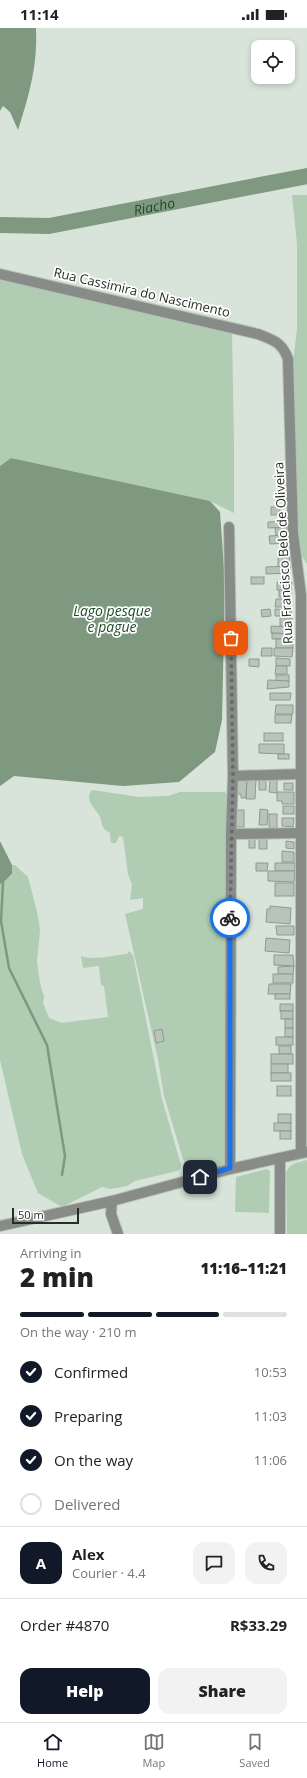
<!DOCTYPE html>
<meta charset="utf-8">
<style>
:root{--surface:#fff;--page:#f2f2f2;--text:#222;--muted:#767676;--line:#e0e0e0;--accent:#111827}
body{margin:0;font-family:"Open Sans",sans-serif;background:var(--page);color:var(--text);height:100vh;display:flex;flex-direction:column;font-size:15px;white-space:nowrap}
*{box-sizing:border-box;margin:0}
p{font-size:13px;color:var(--muted)}
.icon{flex:none;width:22px;height:22px;fill:none;stroke:currentColor;stroke-width:2;stroke-linecap:round;stroke-linejoin:round}
.map{position:relative;height:1206px;overflow:hidden}
.drawer{display:flex;flex-direction:column;background:var(--surface);flex:1}
.drawer>*{flex:none}
.fabs{position:absolute;left:251px;top:12px;display:grid;gap:8px}
.fabs a{display:grid;place-items:center;width:44px;height:44px;border-radius:8px;background:var(--surface);box-shadow:0 2px 6px #0003;font-size:20px}
.scale{position:absolute;left:12px;bottom:10px;width:67px;box-sizing:border-box;padding-left:4px;border:2px solid #272c27;border-top:0;font-size:11px;line-height:14px;white-space:nowrap;color:#272c27;-webkit-text-stroke:3px #fff;paint-order:stroke}
.pin{position:absolute;display:grid;place-items:center;width:34px;height:34px;color:#fff;margin:-17px;border-radius:8px;box-shadow:0 2px 6px #0006}
.courier{position:absolute;display:grid;place-items:center;width:40px;height:40px;margin:-20px;border:3px solid #1a73e8;border-radius:50%;background:#fff;color:#222;box-shadow:0 1px 5px #0007}
.head em{font-style:normal;font-weight:800}
.head div{display:flex;flex-direction:column-reverse}
.head{display:flex;align-items:center;justify-content:space-between;height:68px;padding:0 20px}
h1{font-size:26px;font-weight:800;line-height:30px}
.bar{display:grid;grid-template-columns:repeat(4,1fr);gap:6px 4px;align-content:center;height:48px;padding:0 20px}
.bar i{height:5px;border-radius:3px;background:var(--line)}
.bar .on{background:var(--accent)}
.bar p{grid-column:span 4}
.line{display:flex;align-items:center;gap:10px;padding:0 20px;border-top:1px solid var(--line)}
.line div{flex:1}
.round{display:grid;place-items:center;flex:none;width:42px;height:42px;border-radius:12px;background:var(--page)}
ol{padding:0 20px;list-style:none}
li{display:flex;align-items:center;gap:12px;height:44px}
li p{margin-inline-start:auto}
li .icon{padding:4px;border-radius:50%;background:var(--accent);color:#fff;stroke-width:4}
li:last-child{color:var(--muted)}
li i{width:22px;height:22px;border:2px solid var(--line);border-radius:50%}
.button{display:flex;gap:8px;margin-top:auto;padding:8px 20px}
.button a{flex:1;height:46px;border-radius:12px;background:var(--accent);color:#fff;font-size:16px;font-weight:800;line-height:46px;text-align:center}
.button a+a{background:var(--page);color:var(--text)}
.status{display:flex;justify-content:space-between;align-items:center;height:28px;padding:0 20px;background:var(--surface);direction:ltr}
.status svg{height:11px;fill:currentColor}
.tab-bar{display:flex;justify-content:space-around;align-items:center;height:56px;border-top:1px solid var(--line);background:var(--surface);font-size:11px;color:var(--muted)}
.tab-bar a{display:grid;justify-items:center;gap:2px}
.tab-bar .on{color:var(--accent)}
.map>svg:first-child{display:block}
.green{fill:#b0ccb2}
.water{fill:#7e9980}
.lines{fill:none;stroke-linecap:round;stroke-linejoin:round}
.stream{stroke:#7e9980;stroke-width:2.5}
.river{stroke:#7e9980;stroke-width:16}
.building{fill:#b8c4b9;stroke:#8e998f}
.minor-casing{stroke:#b5bfb5;stroke-width:12}
.minor{stroke:#878c88;stroke-width:10}
.done{stroke:#656c65;stroke-width:4;stroke-dasharray:0 7.2}
.route{stroke:#1a73e8;stroke-width:5}
.labels{text-anchor:middle;dominant-baseline:central;stroke-width:3.5;stroke-linejoin:round;paint-order:stroke}
.street-label{font-size:13px;fill:#272c27;stroke:#fff}
.water-label{font-size:14px;font-style:italic;fill:#204b27;stroke:#fff}
</style>
<div class="status"><b>11:14</b><svg viewBox="0 0 49 12"><path d="M0 12V9h3v3zM5 12V6h3v6zM10 12V3h3v9zM15 12V0h3v12zM26 1h20v11H26zM47 4h2v5h-2z"/></svg></div>
<div class="map">
<svg width="307" height="1206" viewBox="0 0 307 1206">
<rect width="100%" height="100%" fill="#d8e4d9"/>
<g class="green">
<polygon points="292,167 307,167 307,536 300,525 297,504 292,343 297,301 297,216"/>
<polygon points="0,252 150,284 232,305 234,416 234,485 210,473 11,430 0,438"/>
<path d="M 92,762 L 139,769 L 168,768 L 180,764 L 225,764 L 228,769 L 234,1133 C 219,1140 203,1144 188,1140 L 183,1131 L 164,1068 L 158,1031 L 125,886 L 143,881 L 143,870 L 130,872 L 132,857 L 128,846 L 123,809 L 119,808 L 116,815 L 111,815 L 110,805 C 99,798 104,797 99,787 C 94,779 84,772 92,762 Z"/>
<path d="M 12,837 L 15,837 L 28,849 L 37,884 L 40,902 L 37,934 L 40,955 L 44,969 L 43,975 L 49,990 L 62,995 L 108,989 L 104,958 L 101,957 L 99,938 L 83,940 L 81,928 C 95,933 113,927 127,926 L 129,923 L 133,927 L 162,1071 L 181,1137 L 180,1141 L 177,1143 L 135,1153 L 127,1158 L 110,1161 L 102,1159 L 62,1179 L 38,1165 L 22,1126 L 0,1032 L 0,856 L 3,855 L 12,847 Z"/>
<path d="M 307,1132 L 307,1206 L 287,1206 L 286,1145 C 289,1135 297,1135 307,1132 Z"/>
<polygon points="267,1141 270,1143 269,1185 235,1184 236,1149"/>
</g>
<g class="water">
<path d="M 0,0 L 36,0 C 38,36 29,68 18,102 L 10,84 L 3,78 L 0,83 Z"/>
<polygon points="11,430 210,473 220,484 225,554 222,692 215,724 179,754 123,758 14,748 0,758 0,438"/>
<polygon points="0,813 12,837 12,846 3,855 0,856"/>
</g>
<g class="lines">
<polyline class="stream" points="3,855 1,893 9,940 47,1017 65,1128 62,1147"/>
<path class="river" id="s1" d="M 0,197 L 49,198 L 307,148"/>
</g>
<g class="building">
<rect x="271" y="479" width="9" height="8"/>
<polygon points="287,493 287,499 268,500 268,494"/>
<polygon points="287,499 287,507 276,507 275,500"/>
<polygon points="287,507 288,515 270,516 269,508"/>
<polygon points="278,523 289,523 290,538 278,539"/>
<polygon points="290,538 290,545 266,546 266,539"/>
<rect x="251" y="549" width="13" height="7"/>
<polygon points="277,554 292,554 291,563 277,562"/>
<polygon points="279,562 291,563 291,570 279,569"/>
<polygon points="276,571 291,571 290,579 275,579"/>
<polygon points="270,581 271,588 262,589 261,582"/>
<polygon points="275,581 291,582 291,588 275,588"/>
<polygon points="280,590 292,590 292,599 280,598"/>
<polygon points="271,598 292,599 292,606 271,605"/>
<polygon points="272,605 292,606 291,611 272,611"/>
<rect x="276" y="611" width="17" height="9"/>
<polygon points="262,620 272,620 272,628 261,628"/>
<polygon points="274,620 293,620 292,629 274,628"/>
<polygon points="276,630 290,631 290,638 276,638"/>
<polygon points="249,631 259,631 259,639 249,638"/>
<polygon points="276,638 287,638 287,646 275,646"/>
<rect x="276" y="647" width="13" height="6"/>
<polygon points="268,652 289,653 289,659 267,661"/>
<polygon points="270,665 291,665 290,672 270,672"/>
<polygon points="276,677 293,677 293,686 275,686"/>
<polygon points="275,687 292,687 291,695 275,695"/>
<rect x="264" y="705" width="19" height="8"/>
<polygon points="259,716 284,716 284,726 259,725"/>
<rect x="278" y="726" width="11" height="5"/>
<polygon points="234,750 247,751 246,770 241,770 241,766 234,766"/>
<polygon points="247,751 256,751 255,771 246,771"/>
<rect x="259" y="752" width="7" height="10"/>
<polygon points="270,752 277,752 277,765 269,764"/>
<rect x="284" y="755" width="9" height="7"/>
<polygon points="277,764 294,764 294,776 282,776 282,773 277,773"/>
<rect x="283" y="778" width="11" height="8"/>
<polygon points="260,781 268,782 267,797 259,797"/>
<rect x="233" y="782" width="11" height="17"/>
<rect x="269" y="786" width="8" height="14"/>
<polygon points="282,790 294,790 293,799 282,798"/>
<polygon points="259,809 267,810 267,821 259,821"/>
<rect x="249" y="810" width="6" height="10"/>
<polygon points="286,813 294,814 294,821 286,820"/>
<polygon points="282,823 294,824 294,834 282,834"/>
<polygon points="256,835 268,835 267,843 256,843"/>
<rect x="275" y="835" width="20" height="8"/>
<polygon points="268,843 295,843 294,854 268,853"/>
<rect x="275" y="855" width="19" height="13"/>
<polygon points="270,878 291,880 290,896 266,894 267,881 270,881"/>
<polygon points="276,898 294,898 294,907 277,907"/>
<polygon points="266,910 290,912 289,925 265,923"/>
<polygon points="274,927 293,927 294,938 274,937"/>
<polygon points="294,938 293,946 278,946 278,939"/>
<rect x="273" y="946" width="20" height="9"/>
<polygon points="269,956 291,956 290,966 268,966"/>
<rect x="275" y="966" width="15" height="5"/>
<rect x="280" y="976" width="13" height="7"/>
<rect x="281" y="983" width="12" height="8"/>
<rect x="285" y="991" width="8" height="9"/>
<rect x="285" y="1000" width="8" height="9"/>
<polygon points="162,1001 164,1013 156,1015 154,1003"/>
<rect x="276" y="1009" width="17" height="8"/>
<rect x="279" y="1018" width="12" height="8"/>
<rect x="271" y="1026" width="22" height="10"/>
<rect x="271" y="1036" width="17" height="9"/>
<rect x="271" y="1045" width="20" height="8"/>
<rect x="277" y="1058" width="14" height="10"/>
<rect x="278" y="1086" width="13" height="9"/>
<rect x="274" y="1095" width="17" height="8"/>
<rect x="280" y="1103" width="11" height="8"/>
</g>
<g class="lines">
<g class="minor-casing">
<g id="minor">
<path d="M 0,246 L 258,306 C 273,312 282,314 288,331 L 293,505 L 301,567 L 301,1125"/>
<polyline points="229,499 233,748 231,806 230,1141"/>
<polyline points="233,748 301,746"/>
<polyline points="231,806 301,805"/>
<polyline points="112,1173 111,1186 118,1206"/>
<polyline points="0,1198 112,1173 230,1141 307,1124"/>
<polyline points="280,1206 280,1130"/>
</g>
</g>
<use href="#minor" class="minor"/>
</g>
<g class="lines">
<polyline class="done" points="230,890 233,748 231,610"/>
<polyline class="route" points="200,1149 230,1140 230,890"/>
</g>
<g class="labels">
<g class="street-label">
<text transform="translate(142 264) rotate(13)">Rua Cassimira do Nascimento</text>
<text transform="translate(283 525) rotate(-93)">Rua Francisco Belo de Oliveira</text>
</g>
<g class="water-label">
<text stroke="none"><textPath href="#s1" startOffset="156">Riacho</textPath></text>
<text x="112" y="582">Lago pesque<tspan x="112" dy="16">e pague</tspan></text>
</g>
</g>
</svg>
<div class="fabs">
<a><svg class="icon" aria-label="locate" viewBox="0 0 24 24"><circle cx="12" cy="12" r="6"/><path d="M12 2v4M12 18v4M2 12h4M18 12h4"/></svg></a>
</div>
<div class="scale">50 m</div>
<div class="pin" style="left:231px;top:610px;background:#ea580c"><svg class="icon" aria-label="bag" viewBox="0 0 24 24"><path d="M5 8h14l-1 12H6zM9 8a3 3 0 0 1 6 0"/></svg></div>
<div class="pin" style="left:200px;top:1149px;background:#1f2937"><svg class="icon" aria-label="home" viewBox="0 0 24 24"><path d="M3 11l9-7 9 7M6 9v11h12V9"/></svg></div>
<div class="courier" style="left:230px;top:890px"><svg class="icon" aria-label="bike" viewBox="0 0 24 24"><circle cx="6" cy="16" r="4"/><circle cx="18" cy="16" r="4"/><path d="M6 16l4-8h5l3 8M10 8l3 8H6M13 5h3"/></svg></div>
</div>
<section class="drawer">
<div class="head"><div><h1>2 min</h1><p>Arriving in</p></div><em>11:16–11:21</em></div>
<div class="bar"><i class="on"></i><i class="on"></i><i class="on"></i><i></i><p>On the way · 210 m</p></div>
<ol>
<li><svg class="icon" aria-label="check" viewBox="0 0 24 24"><path d="M5 12l5 5 9-10"/></svg>Confirmed<p>10:53</p></li>
<li><svg class="icon" aria-label="check" viewBox="0 0 24 24"><path d="M5 12l5 5 9-10"/></svg>Preparing<p>11:03</p></li>
<li><svg class="icon" aria-label="check" viewBox="0 0 24 24"><path d="M5 12l5 5 9-10"/></svg>On the way<p>11:06</p></li>
<li><i></i>Delivered</li>
</ol>
<div class="line" style="height:72px"><b class="round" style="background:var(--accent);color:#fff">A</b><div><b>Alex</b><p>Courier · 4.4</p></div><a class="round"><svg class="icon" aria-label="chat" viewBox="0 0 24 24"><path d="M4 5h16v11H9l-5 4z"/></svg></a><a class="round"><svg class="icon" aria-label="phone" viewBox="0 0 24 24"><path d="M5 4h4l2 5-3 2q2 4 5 5l2-3 5 2v4C11 20 4 13 5 4z"/></svg></a></div>
<div class="line" style="height:52px"><div>Order #4870</div><b>R$33.29</b></div>
<div class="button"><a>Help</a><a>Share</a></div>
</section>
<nav class="tab-bar">
<a class="on"><svg class="icon" aria-label="home" viewBox="0 0 24 24"><path d="M3 11l9-7 9 7M6 9v11h12V9"/></svg>Home</a>
<a><svg class="icon" aria-label="map" viewBox="0 0 24 24"><path d="M3 6l6-2 6 2 6-2v14l-6 2-6-2-6 2zM9 4v14M15 6v14"/></svg>Map</a>
<a><svg class="icon" aria-label="saved" viewBox="0 0 24 24"><path d="M7 4h10v16l-5-4-5 4z"/></svg>Saved</a>
</nav>
